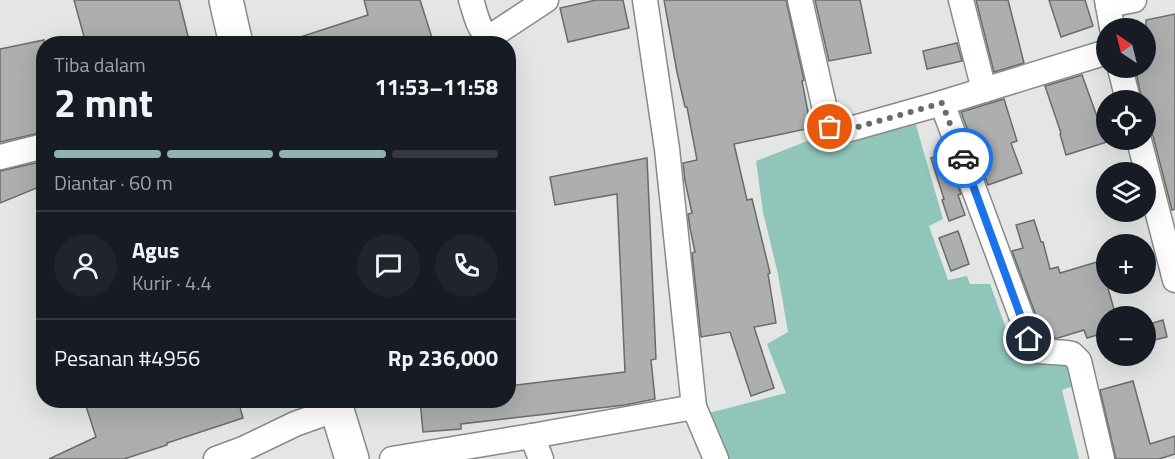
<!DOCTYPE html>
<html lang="id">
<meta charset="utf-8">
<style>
:root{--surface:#171b24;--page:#20242c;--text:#f1f3f6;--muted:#9ea1a6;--line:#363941;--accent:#91b3af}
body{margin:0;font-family:"Titillium Web",sans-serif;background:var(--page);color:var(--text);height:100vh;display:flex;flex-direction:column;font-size:22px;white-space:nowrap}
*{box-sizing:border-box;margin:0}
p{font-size:20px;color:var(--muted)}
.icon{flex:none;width:33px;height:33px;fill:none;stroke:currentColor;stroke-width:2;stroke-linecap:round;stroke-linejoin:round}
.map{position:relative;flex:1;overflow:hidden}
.sheet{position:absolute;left:36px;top:36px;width:480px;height:372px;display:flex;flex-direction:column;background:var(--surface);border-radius:24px;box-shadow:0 6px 24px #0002}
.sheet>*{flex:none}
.needle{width:39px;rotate:325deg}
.fabs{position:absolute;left:1096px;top:18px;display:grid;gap:12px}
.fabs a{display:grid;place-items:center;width:60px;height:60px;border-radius:50%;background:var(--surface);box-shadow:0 6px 24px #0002;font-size:30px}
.pin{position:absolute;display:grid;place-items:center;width:51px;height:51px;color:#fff;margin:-26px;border:3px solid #fff;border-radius:50%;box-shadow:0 2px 6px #0007}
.courier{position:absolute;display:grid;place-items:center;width:60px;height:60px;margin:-30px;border:4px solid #1a73e8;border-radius:50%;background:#fff;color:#222;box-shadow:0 2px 8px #0007}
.headline em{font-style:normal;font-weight:700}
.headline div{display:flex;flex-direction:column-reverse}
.headline{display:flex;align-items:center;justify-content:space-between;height:102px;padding:0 18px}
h1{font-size:39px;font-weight:700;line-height:45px}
.bar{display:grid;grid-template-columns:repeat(4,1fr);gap:9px 6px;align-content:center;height:72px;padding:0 18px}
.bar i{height:8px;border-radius:4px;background:var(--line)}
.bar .selected{background:var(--accent)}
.bar p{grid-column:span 4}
.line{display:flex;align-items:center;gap:15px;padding:0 18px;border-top:2px solid var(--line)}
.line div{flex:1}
.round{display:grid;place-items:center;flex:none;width:63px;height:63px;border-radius:32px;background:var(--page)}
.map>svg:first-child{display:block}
.green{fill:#90c5ba}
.building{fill:#acafae;stroke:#696c6b;stroke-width:1.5}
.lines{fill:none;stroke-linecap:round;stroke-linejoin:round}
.street-casing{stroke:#878b8a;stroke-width:27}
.secondary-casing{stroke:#878b8a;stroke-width:36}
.street{stroke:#fff;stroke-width:24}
.secondary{stroke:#fff;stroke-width:33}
.done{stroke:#696a6a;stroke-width:6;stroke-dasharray:0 10.8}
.route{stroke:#1a73e8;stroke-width:8}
</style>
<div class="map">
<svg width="1175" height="459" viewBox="0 0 1175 459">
<rect width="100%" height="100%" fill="#e3e6e5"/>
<polygon class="green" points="914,118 943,219 929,226 948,280 967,276 970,284 990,284 1018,362 1079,358 1093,379 1062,390 1079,459 728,459 709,413 786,393 767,344 788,332 778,274 763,212 756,161 820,136 830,152"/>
<g class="building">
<polygon points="74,0 179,0 190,44 86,44"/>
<polygon points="364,0 420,0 434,44 292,44 291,40 368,15"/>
<polygon points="596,0 623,0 629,28 568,42 560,8"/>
<polygon points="664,0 786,0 804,80 802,81 811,128 734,144 747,200 752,199 770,273 768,274 776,323 754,327 774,388 751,396 730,332 701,337 692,253 695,252 690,228 688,214 692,213 685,181 683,163 697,160 687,107 685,107 677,72"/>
<polygon points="815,0 860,0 871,53 829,61"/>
<polygon points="976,0 1008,0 1024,63 994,72"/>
<polygon points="1049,0 1085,0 1093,26 1061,37"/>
<polygon points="1175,14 1175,209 1172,210 1153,136 1150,130 1146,128 1146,100 1142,100 1135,68 1146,68 1146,20"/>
<polygon points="44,40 44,132 0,142 0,49"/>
<polygon points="957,43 962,61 927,69 923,51"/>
<polygon points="1082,75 1099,122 1107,120 1107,142 1066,155 1060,134 1061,133 1045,86"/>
<polygon points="1004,99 1017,141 1011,143 1022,173 988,185 961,112"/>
<polygon points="945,153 961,194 958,195 965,215 949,221 942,200 944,199 931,158"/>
<polygon points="647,158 656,359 651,360 655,399 625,405 461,424 461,429 423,432 420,400 508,400 508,386 625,372 617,194 555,205 550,177"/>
<polygon points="44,161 44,185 0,203 0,171"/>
<polygon points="1034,220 1041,242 1043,242 1050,269 1058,267 1060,273 1107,259 1107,285 1116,316 1107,316 1107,332 1087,338 1084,330 1058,338 1044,337 1012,251 1023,248 1016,225"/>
<polygon points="958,231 969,264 951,271 939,238"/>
<polygon points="1163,320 1167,337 1146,342 1146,325"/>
<polygon points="1133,381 1150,444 1175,436 1175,454 1159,459 1116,459 1100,390"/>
<polygon points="84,400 238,400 243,418 167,443 167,445 124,459 49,459 96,437"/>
</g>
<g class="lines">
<g class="street-casing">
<g id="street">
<path d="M 471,0 C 474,8 478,29 486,33 C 489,35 492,34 496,33 L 546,0"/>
<polyline points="645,0 667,149 694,407 716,459"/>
<polyline points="800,0 829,127 832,131 836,133 942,103 1107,52"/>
<polyline points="961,0 984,90"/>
<polyline points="1107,0 1112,28"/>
<polyline points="1108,5 1134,0"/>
<polyline points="1120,68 1128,100"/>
<polyline points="942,103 1033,348 1038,351 1067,353 1072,354 1079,361 1102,459"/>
<polyline points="1139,140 1175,280"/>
<polyline points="0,157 44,146"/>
<polyline points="532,436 541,459"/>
<polyline points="216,459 243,449 295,424 337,409"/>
<polyline points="392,459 532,436 694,407"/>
</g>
</g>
<g class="secondary-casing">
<g id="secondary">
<polyline points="226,0 236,44"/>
<polyline points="334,400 352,459"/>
</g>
</g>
<use href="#street" class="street"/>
<use href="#secondary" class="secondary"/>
</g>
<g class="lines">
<polyline class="done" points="830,127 832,131 837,133 942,103 963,158"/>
<polyline class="route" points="963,158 1029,339"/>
</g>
</svg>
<div class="fabs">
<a><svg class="needle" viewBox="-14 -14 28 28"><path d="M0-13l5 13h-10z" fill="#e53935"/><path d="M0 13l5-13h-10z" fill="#9ea1a6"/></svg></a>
<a><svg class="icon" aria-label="locate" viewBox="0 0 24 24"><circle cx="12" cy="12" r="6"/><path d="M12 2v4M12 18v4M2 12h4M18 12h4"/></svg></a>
<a><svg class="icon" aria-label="layers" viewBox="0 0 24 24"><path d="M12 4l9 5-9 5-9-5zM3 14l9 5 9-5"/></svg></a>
<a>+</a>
<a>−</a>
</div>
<div class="pin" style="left:830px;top:127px;background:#ea580c"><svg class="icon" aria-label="bag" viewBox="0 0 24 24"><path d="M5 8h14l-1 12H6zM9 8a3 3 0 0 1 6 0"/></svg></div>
<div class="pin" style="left:1029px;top:339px;background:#1f2937"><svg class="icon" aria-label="home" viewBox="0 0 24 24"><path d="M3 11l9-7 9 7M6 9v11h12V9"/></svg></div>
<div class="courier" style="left:963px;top:158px"><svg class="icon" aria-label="car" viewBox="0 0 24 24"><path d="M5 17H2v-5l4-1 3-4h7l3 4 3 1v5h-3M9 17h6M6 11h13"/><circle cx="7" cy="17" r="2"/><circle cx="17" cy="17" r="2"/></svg></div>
<section class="sheet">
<div class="headline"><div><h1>2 mnt</h1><p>Tiba dalam</p></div><em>11:53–11:58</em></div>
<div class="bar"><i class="selected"></i><i class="selected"></i><i class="selected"></i><i></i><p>Diantar · 60 m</p></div>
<div class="line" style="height:108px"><a class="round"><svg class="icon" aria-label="person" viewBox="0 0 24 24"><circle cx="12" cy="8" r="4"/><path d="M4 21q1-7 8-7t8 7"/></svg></a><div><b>Agus</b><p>Kurir · 4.4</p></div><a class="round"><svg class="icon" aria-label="chat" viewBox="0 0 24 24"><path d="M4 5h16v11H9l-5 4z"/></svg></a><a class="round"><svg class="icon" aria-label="phone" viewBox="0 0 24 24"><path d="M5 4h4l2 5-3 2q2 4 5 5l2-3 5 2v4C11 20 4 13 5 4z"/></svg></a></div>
<div class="line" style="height:78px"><div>Pesanan #4956</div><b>Rp 236,000</b></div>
</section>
</div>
